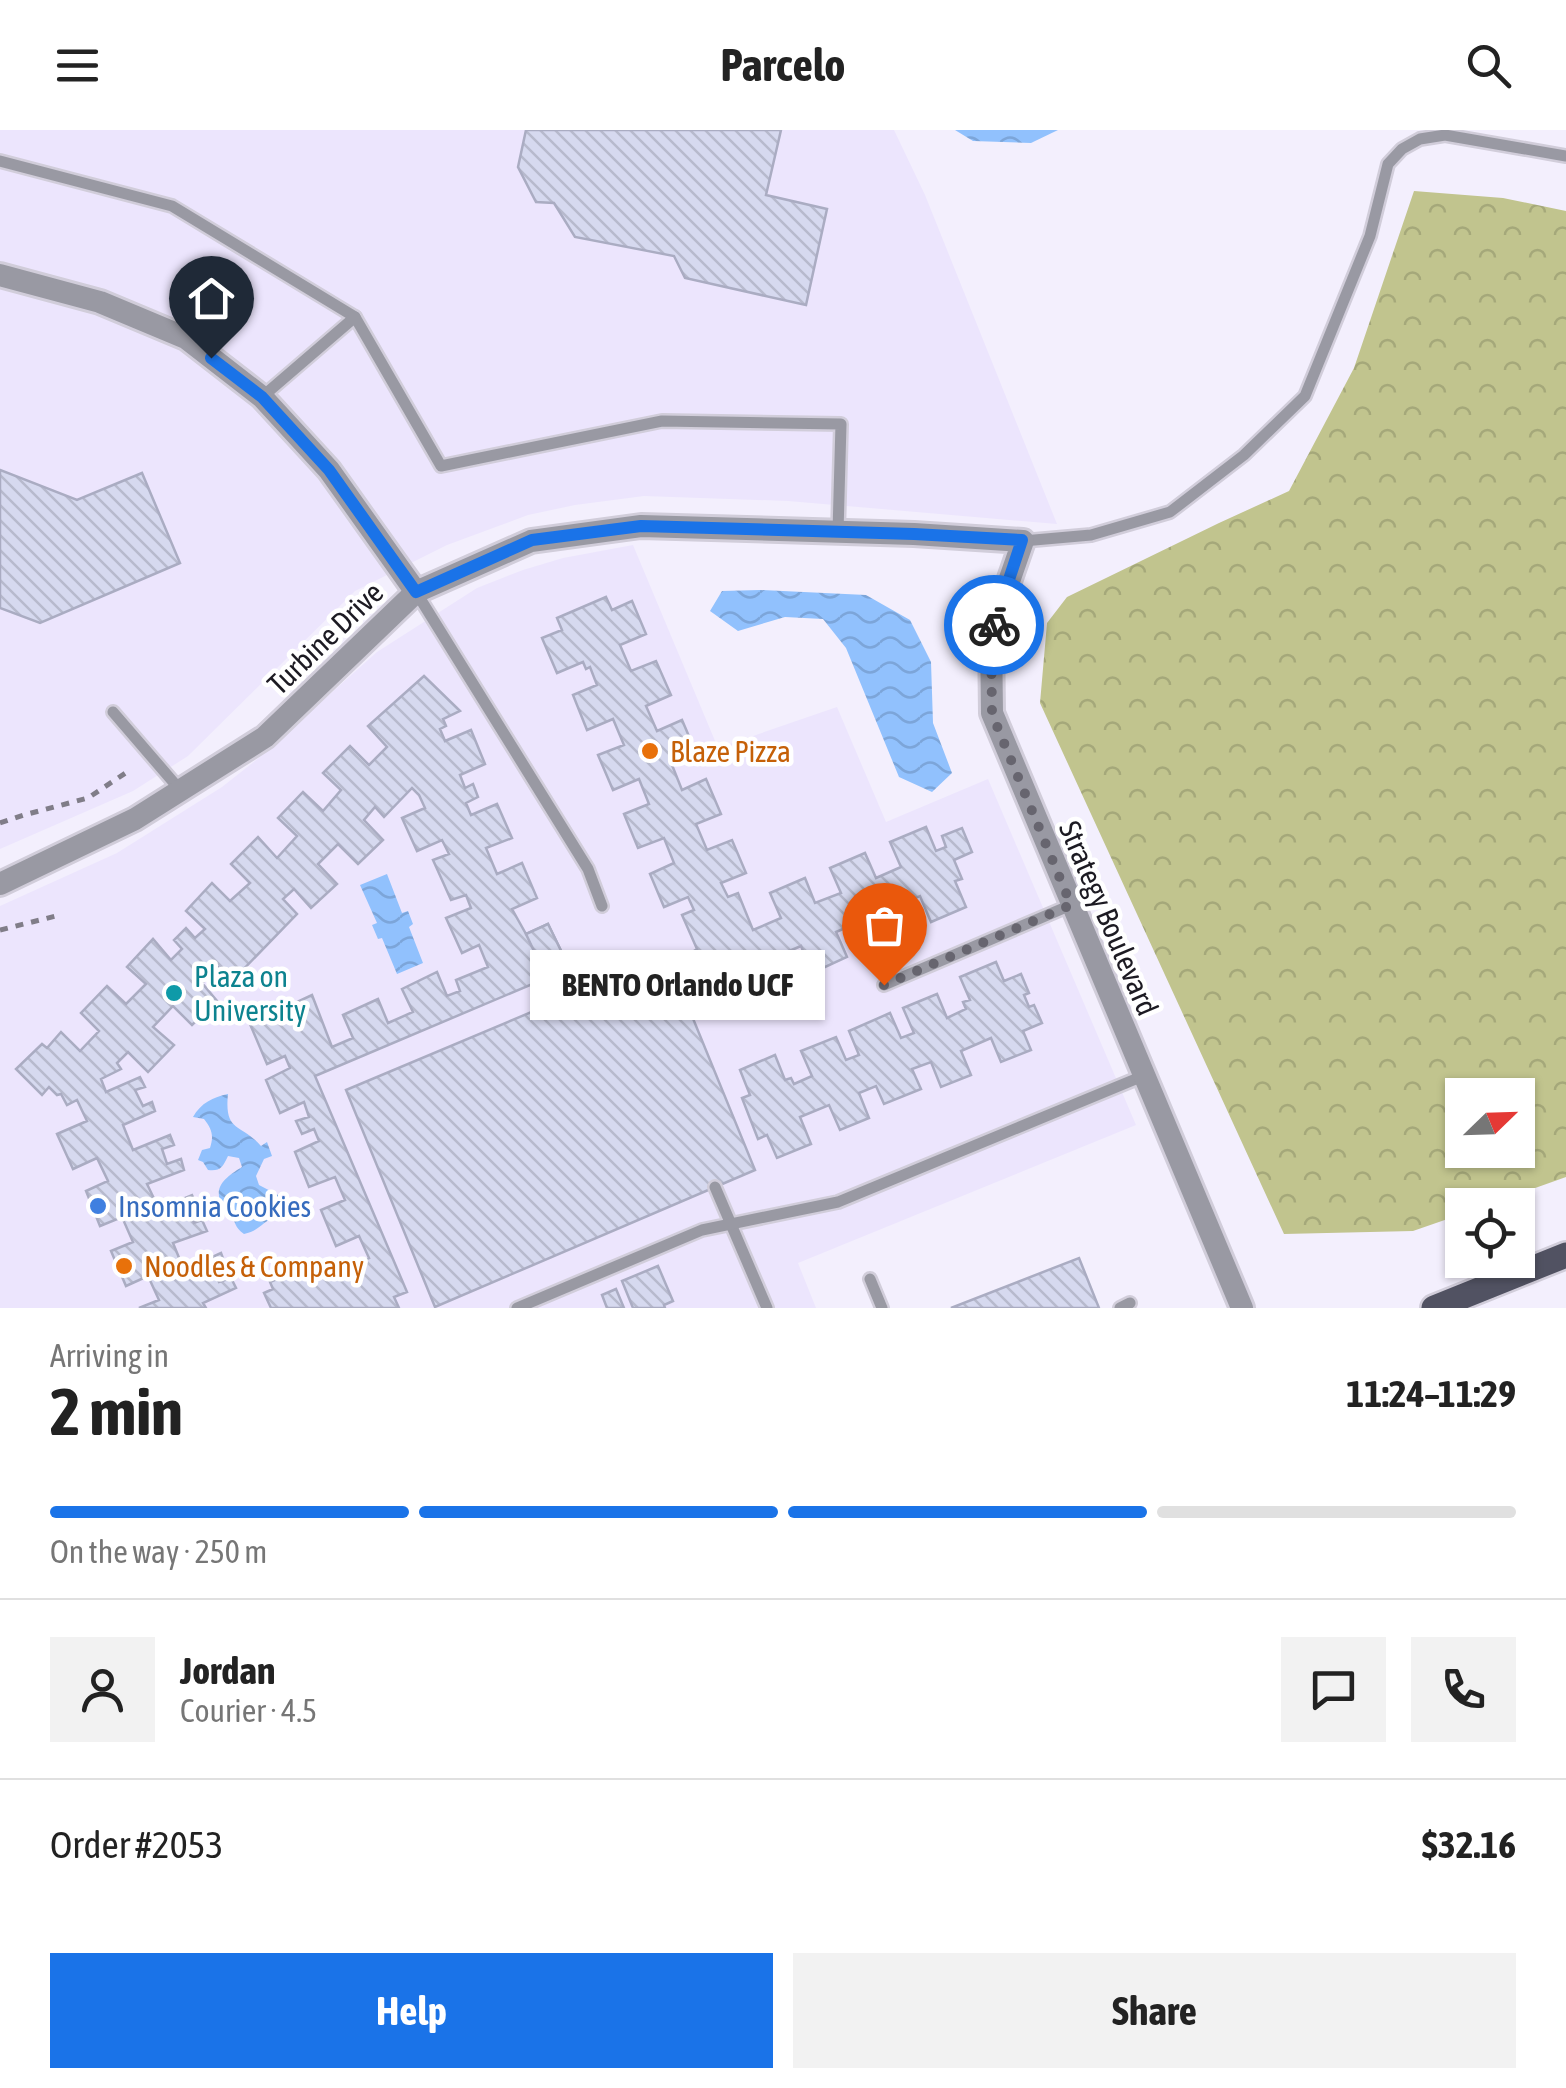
<!DOCTYPE html>
<meta charset="utf-8">
<style>
:root{--surface:#fff;--page:#f2f2f2;--text:#222;--muted:#767676;--line:#e0e0e0;--accent:#1a73e8}
body{margin:0;font-family:"Asap Condensed",sans-serif;background:var(--page);color:var(--text);height:100vh;display:flex;flex-direction:column;font-size:38px;white-space:nowrap}
*{box-sizing:border-box;margin:0}
p{font-size:32px;color:var(--muted)}
.icon{flex:none;width:55px;height:55px;fill:none;stroke:currentColor;stroke-width:2;stroke-linecap:round;stroke-linejoin:round}
.map{position:relative;height:1178px;overflow:hidden}
.sheet{display:flex;flex-direction:column;background:var(--surface);flex:1}
.sheet>*{flex:none}
.needle{width:65px;rotate:67deg}
.fabs{position:absolute;left:1445px;top:948px;display:grid;gap:20px}
.fabs a{display:grid;place-items:center;width:90px;height:90px;border-radius:0px;background:var(--surface);box-shadow:0 2px 8px #0004;font-size:50px}
.pin{position:absolute;display:grid;place-items:center;width:85px;height:85px;color:#fff;margin:-102px -42px;border-radius:50% 50% 50% 0;rotate:-45deg;box-shadow:0 0 10px #0007}
.pin .icon{rotate:45deg}
.courier{position:absolute;display:grid;place-items:center;width:100px;height:100px;margin:-50px;border:8px solid #1a73e8;border-radius:50%;background:#fff;color:#222;box-shadow:0 2px 12px #0007}
.bubble{position:absolute;height:70px;border-radius:0px;background:var(--surface);box-shadow:0 2px 8px #0004;font-size:32px;font-weight:700;line-height:70px;text-align:center}
.head em{font-style:normal;font-weight:700}
.head div{display:flex;flex-direction:column-reverse}
.head{display:flex;align-items:center;justify-content:space-between;height:170px;padding:0 50px}
h1{font-size:65px;font-weight:700;line-height:75px}
.bar{display:grid;grid-template-columns:repeat(4,1fr);gap:15px 10px;align-content:center;height:120px;padding:0 50px}
.bar i{height:12px;border-radius:8px;background:var(--line)}
.bar .current{background:var(--accent)}
.bar p{grid-column:span 4}
.line{display:flex;align-items:center;gap:25px;padding:0 50px;border-top:2px solid var(--line)}
.line div{flex:1}
.round{display:grid;place-items:center;flex:none;width:105px;height:105px;border-radius:0px;background:var(--page)}
.action{display:flex;gap:20px;margin-top:auto;padding:20px 50px}
.action a{flex:1;height:115px;border-radius:0px;background:var(--accent);color:#fff;font-size:40px;font-weight:700;line-height:115px;text-align:center}
.action a+a{background:var(--page);color:var(--text)}
header{display:flex;justify-content:space-between;align-items:center;height:130px;padding:0 50px;background:var(--surface);font-size:45px;font-weight:700}
.map>svg:first-child{display:block}
.built{fill:#ece5fd}
.forest{fill:url(#forest-crowns);fill-rule:evenodd}
.water{fill:url(#water-waves)}
.building{fill:url(#building-back-hatch);stroke:#aaacc2;stroke-width:2.5}
.lines{fill:none;stroke-linecap:round;stroke-linejoin:round}
.service-casing{stroke:#d1cdda;stroke-width:16}
.minor-casing{stroke:#d1cdda;stroke-width:28}
.primary-casing{stroke:#d1cdda;stroke-width:30}
.path{stroke:#807d88;stroke-width:5;stroke-dasharray:8 8;stroke-linecap:butt}
.service{stroke:#9999a3;stroke-width:11}
.minor{stroke:#9999a3;stroke-width:22}
.primary{stroke:#515262;stroke-width:25}
.done{stroke:#67656f;stroke-width:10;stroke-dasharray:0 18}
.route{stroke:#1a73e8;stroke-width:12}
.food-dot{fill:#e8710a;stroke:#fff;stroke-width:4}
.culture-dot{fill:#0f9aa8;stroke:#fff;stroke-width:4}
.shop-dot{fill:#3f7fe0;stroke:#fff;stroke-width:4}
.labels{text-anchor:middle;dominant-baseline:central;stroke-width:9;stroke-linejoin:round;paint-order:stroke}
.street-label{font-size:30px;fill:#1c1a22;stroke:#fff}
.food-label{font-size:30px;fill:#c56008;stroke:#fff;text-anchor:start}
.culture-label{font-size:30px;fill:#0d838f;stroke:#fff;text-anchor:start}
.shop-label{font-size:30px;fill:#366cbe;stroke:#fff;text-anchor:start}
</style>
<header><svg class="icon" aria-label="menu" viewBox="0 0 24 24"><path d="M4 6h16M4 12h16M4 18h16"/></svg>Parcelo<svg class="icon" aria-label="search" viewBox="0 0 24 24"><circle cx="10" cy="10" r="6"/><path d="M15 15l6 6"/></svg></header>
<div class="map">
<svg width="1566" height="1178" viewBox="0 0 1566 1178">
<defs>
<pattern id="forest-crowns" width="20" height="18" patternUnits="userSpaceOnUse" patternTransform="scale(2.5)"><rect width="20" height="18" fill="#c1c48e"/><path d="M2 6a3 3 0 1 1 6 0M12 15a3 3 0 1 1 6 0" fill="none" stroke="#a5a87a"/></pattern>
<pattern id="water-waves" width="16" height="10" patternUnits="userSpaceOnUse" patternTransform="scale(2.5)"><rect width="16" height="10" fill="#91c1fd"/><path d="M0 5q4-4 8 0t8 0" fill="none" stroke="#7ca5d9"/></pattern>
<pattern id="building-back-hatch" width="6" height="6" patternUnits="userSpaceOnUse" patternTransform="scale(2.5)"><rect width="6" height="6" fill="#d6d9ef"/><path d="M-1 5l2 2M0 0l6 6M5-1l2 2" fill="none" stroke="#b7bacd"/></pattern>
</defs>
<rect width="100%" height="100%" fill="#f3effd"/>
<g class="built">
<polygon points="0,0 894,0 925,65 1057,394 788,371 644,366 575,375 528,385 447,415 355,461 188,626 133,661 0,719"/>
<polygon points="633,415 718,618 837,577 886,692 988,649 1136,995 798,1133 816,1178 0,1178 0,776 117,723 222,657 255,631 377,522 477,458 523,440 563,428"/>
</g>
<path class="forest" d="M 1414,61 L 1503,68 L 1566,81 L 1566,1047 L 1487,1075 L 1462,1075 L 1462,1084 L 1413,1101 L 1284,1104 L 1040,573 L 1047,493 L 1067,467 L 1219,393 L 1289,361 L 1354,238 ZM 1462,965 L 1518,965 L 1518,1020 L 1462,1020 Z"/>
<g class="water">
<polygon points="955,0 1058,0 1031,13 973,11"/>
<polygon points="760,460 866,465 910,490 931,532 933,593 952,643 932,662 899,647 846,518 823,489 785,487 738,501 710,481 722,461"/>
<polygon points="387,744 402,783 408,781 413,794 409,797 423,833 397,844 382,808 378,809 372,795 377,793 360,755"/>
<path d="M 228,964 C 224,1003 241,993 261,1016 L 267,1012 L 272,1026 L 264,1029 L 256,1046 L 259,1055 L 280,1066 L 280,1077 L 276,1087 C 262,1091 260,1101 244,1104 C 234,1097 236,1092 230,1083 C 225,1074 223,1080 220,1070 C 214,1054 231,1044 242,1037 L 239,1028 L 228,1026 C 222,1038 221,1041 208,1040 L 203,1032 L 198,1030 L 202,1020 L 210,1018 C 214,1006 212,999 204,989 L 193,987 C 201,973 213,967 228,964 Z"/>
</g>
<g class="building">
<polygon points="526,0 781,0 766,65 827,79 806,175 685,148 674,126 575,107 554,73 536,72 518,37"/>
<polygon points="0,340 77,370 142,343 180,433 40,493 0,478"/>
<polygon points="606,467 612,480 632,471 646,504 620,515 631,541 656,531 671,565 646,576 657,601 682,590 697,625 672,635 682,660 706,649 721,684 696,694 707,720 732,710 746,743 721,753 728,767 738,763 753,800 781,788 770,763 805,748 815,773 841,763 830,738 865,723 876,748 901,737 890,712 926,697 936,721 946,717 942,706 962,698 972,722 954,730 962,749 955,751 966,777 931,792 920,766 895,776 906,802 870,818 859,792 836,802 847,827 812,843 801,816 775,827 786,852 752,867 742,842 716,851 711,840 697,846 692,835 699,832 694,821 697,819 682,785 694,780 688,767 664,777 650,744 674,733 664,708 638,718 624,684 649,674 639,649 613,660 598,625 624,615 613,589 587,600 573,565 597,555 590,537 586,539 583,532 557,543 542,508 562,500 557,488"/>
<polygon points="424,546 460,581 443,589 446,596 440,599 445,611 471,600 485,634 460,645 465,658 473,654 478,667 466,673 471,685 497,674 512,708 486,718 497,744 522,733 537,768 512,779 526,804 548,794 564,827 542,838 549,847 315,946 407,1162 394,1167 399,1178 271,1178 264,1163 273,1159 270,1152 297,1140 301,1148 328,1137 331,1144 369,1128 359,1106 336,1116 321,1080 345,1070 335,1047 309,1057 295,1022 319,1011 314,999 302,1004 296,991 309,987 304,972 280,983 266,950 290,938 285,926 267,934 250,894 312,865 332,917 353,908 343,885 378,869 388,893 413,882 402,859 437,842 447,866 460,861 456,850 488,837 479,815 462,823 446,788 471,778 466,765 451,770 433,730 449,724 442,710 417,721 402,688 425,678 419,665 412,658 384,687 375,677 364,690 383,710 358,734 338,714 318,734 337,754 311,778 294,759 283,769 297,784 233,850 218,837 202,853 217,871 192,895 173,876 153,897 174,915 148,942 128,922 117,933 121,939 101,949 106,962 140,947 145,957 135,960 143,976 152,972 155,981 123,995 133,1020 170,1005 174,1015 162,1019 167,1034 181,1029 184,1040 147,1054 159,1079 192,1065 198,1078 189,1081 194,1093 202,1090 207,1101 173,1113 184,1140 221,1123 225,1134 214,1140 219,1152 231,1148 236,1158 203,1173 206,1178 139,1178 159,1170 148,1146 126,1156 111,1121 133,1112 122,1087 100,1096 86,1061 108,1051 97,1028 73,1039 57,1004 87,991 77,970 67,975 61,964 57,965 49,957 42,965 16,939 42,914 47,918 61,902 80,921 99,901 81,883 107,856 126,874 146,854 127,837 153,809 171,830 182,819 174,810 186,798 195,808 205,799 186,781 212,753 230,771 250,753 231,734 258,707 277,728 297,706 278,688 303,662 323,681 341,660 323,643 350,616 369,635 387,617 368,596"/>
<polygon points="548,794 564,827 542,838 526,804"/>
<polygon points="667,825 755,1040 435,1177 346,960"/>
<polygon points="996,832 1004,851 1021,844 1029,863 1024,865 1029,877 1034,875 1042,893 1023,901 1031,920 1001,932 991,908 961,921 971,945 941,957 931,932 912,939 921,959 884,974 876,956 859,963 869,988 840,1000 829,975 800,987 811,1014 777,1028 767,1005 758,1009 742,968 750,965 740,940 775,925 785,950 791,948 794,954 812,946 801,921 836,907 846,930 859,925 849,901 890,883 901,908 914,903 903,878 937,864 947,888 966,879 963,872 970,870 960,847"/>
<polygon points="1079,1128 1099,1178 951,1178"/>
<polygon points="658,1136 673,1171 664,1175 665,1178 633,1178 622,1151"/>
<polygon points="616,1159 624,1178 607,1178 602,1165"/>
</g>
<g class="lines">
<g class="service-casing">
<g id="service">
<polyline points="0,31 172,76 355,187 441,336 662,291 841,294 838,402"/>
<polyline points="262,267 355,187"/>
<polyline points="1023,411 1091,405 1170,382 1244,325 1305,266 1370,106 1388,34 1402,19 1420,9 1445,5 1566,26"/>
<polyline points="416,462 588,739 602,776"/>
<polyline points="113,582 181,661"/>
<polyline points="884,855 1071,775"/>
<polyline points="715,1057 767,1178"/>
<polyline points="870,1149 882,1178"/>
<polyline points="517,1178 702,1100 838,1072 1143,946"/>
<polyline points="1120,1178 1130,1173"/>
</g>
</g>
<g class="minor-casing">
<g id="minor">
<polyline points="0,145 100,172 186,208 262,267 329,340 416,462"/>
<polyline points="0,754 135,689 265,607 416,462 531,411 641,396 914,404 1023,411 991,503 992,583 1242,1178"/>
</g>
</g>
<g class="primary-casing">
<polyline id="primary" points="1434,1178 1566,1125"/>
</g>
<g class="path">
<polyline points="0,693 24,685 88,668 130,640"/>
<polyline points="0,800 56,786"/>
</g>
<use href="#service" class="service"/>
<use href="#minor" class="minor"/>
<use href="#primary" class="primary"/>
</g>
<g class="lines">
<polyline class="done" points="884,855 1071,775 992,584 991,503 994,495"/>
<polyline class="route" points="211,228 262,267 329,340 416,462 532,410 641,396 914,404 1022,410 994,495"/>
</g>
<g class="food-dot">
<circle cx="650" cy="621" r="10"/>
<circle cx="124" cy="1136" r="10"/>
</g>
<circle class="culture-dot" cx="174" cy="863" r="10"/>
<circle class="shop-dot" cx="98" cy="1076" r="10"/>
<g class="labels">
<g class="street-label">
<text transform="translate(325 508) rotate(-44)">Turbine Drive</text>
<text transform="translate(1109 788) rotate(67)">Strategy Boulevard</text>
</g>
<g class="food-label">
<text x="670" y="621">Blaze Pizza</text>
<text x="144" y="1136">Noodles &amp; Company</text>
</g>
<g class="culture-label">
<text x="194" y="846">Plaza on<tspan x="194" dy="34">University</tspan></text>
</g>
<g class="shop-label">
<text x="118" y="1076">Insomnia Cookies</text>
</g>
</g>
</svg>
<div class="fabs">
<a><svg class="needle" viewBox="-14 -14 28 28"><path d="M0-13l5 13h-10z" fill="#e53935"/><path d="M0 13l5-13h-10z" fill="#767676"/></svg></a>
<a><svg class="icon" aria-label="locate" viewBox="0 0 24 24"><circle cx="12" cy="12" r="6"/><path d="M12 2v4M12 18v4M2 12h4M18 12h4"/></svg></a>
</div>
<div class="pin" style="left:884px;top:855px;background:#ea580c"><svg class="icon" aria-label="bag" viewBox="0 0 24 24"><path d="M5 8h14l-1 12H6zM9 8a3 3 0 0 1 6 0"/></svg></div>
<div class="pin" style="left:211px;top:228px;background:#1f2937"><svg class="icon" aria-label="home" viewBox="0 0 24 24"><path d="M3 11l9-7 9 7M6 9v11h12V9"/></svg></div>
<div class="courier" style="left:994px;top:495px"><svg class="icon" aria-label="bike" viewBox="0 0 24 24"><circle cx="6" cy="16" r="4"/><circle cx="18" cy="16" r="4"/><path d="M6 16l4-8h5l3 8M10 8l3 8H6M13 5h3"/></svg></div>
<div class="bubble" style="left:530px;top:820px;width:295px">BENTO Orlando UCF</div>
</div>
<section class="sheet">
<div class="head"><div><h1>2 min</h1><p>Arriving in</p></div><em>11:24–11:29</em></div>
<div class="bar"><i class="current"></i><i class="current"></i><i class="current"></i><i></i><p>On the way · 250 m</p></div>
<div class="line" style="height:180px"><a class="round"><svg class="icon" aria-label="person" viewBox="0 0 24 24"><circle cx="12" cy="8" r="4"/><path d="M4 21q1-7 8-7t8 7"/></svg></a><div><b>Jordan</b><p>Courier · 4.5</p></div><a class="round"><svg class="icon" aria-label="chat" viewBox="0 0 24 24"><path d="M4 5h16v11H9l-5 4z"/></svg></a><a class="round"><svg class="icon" aria-label="phone" viewBox="0 0 24 24"><path d="M5 4h4l2 5-3 2q2 4 5 5l2-3 5 2v4C11 20 4 13 5 4z"/></svg></a></div>
<div class="line" style="height:130px"><div>Order #2053</div><b>$32.16</b></div>
<div class="action"><a>Help</a><a>Share</a></div>
</section>
